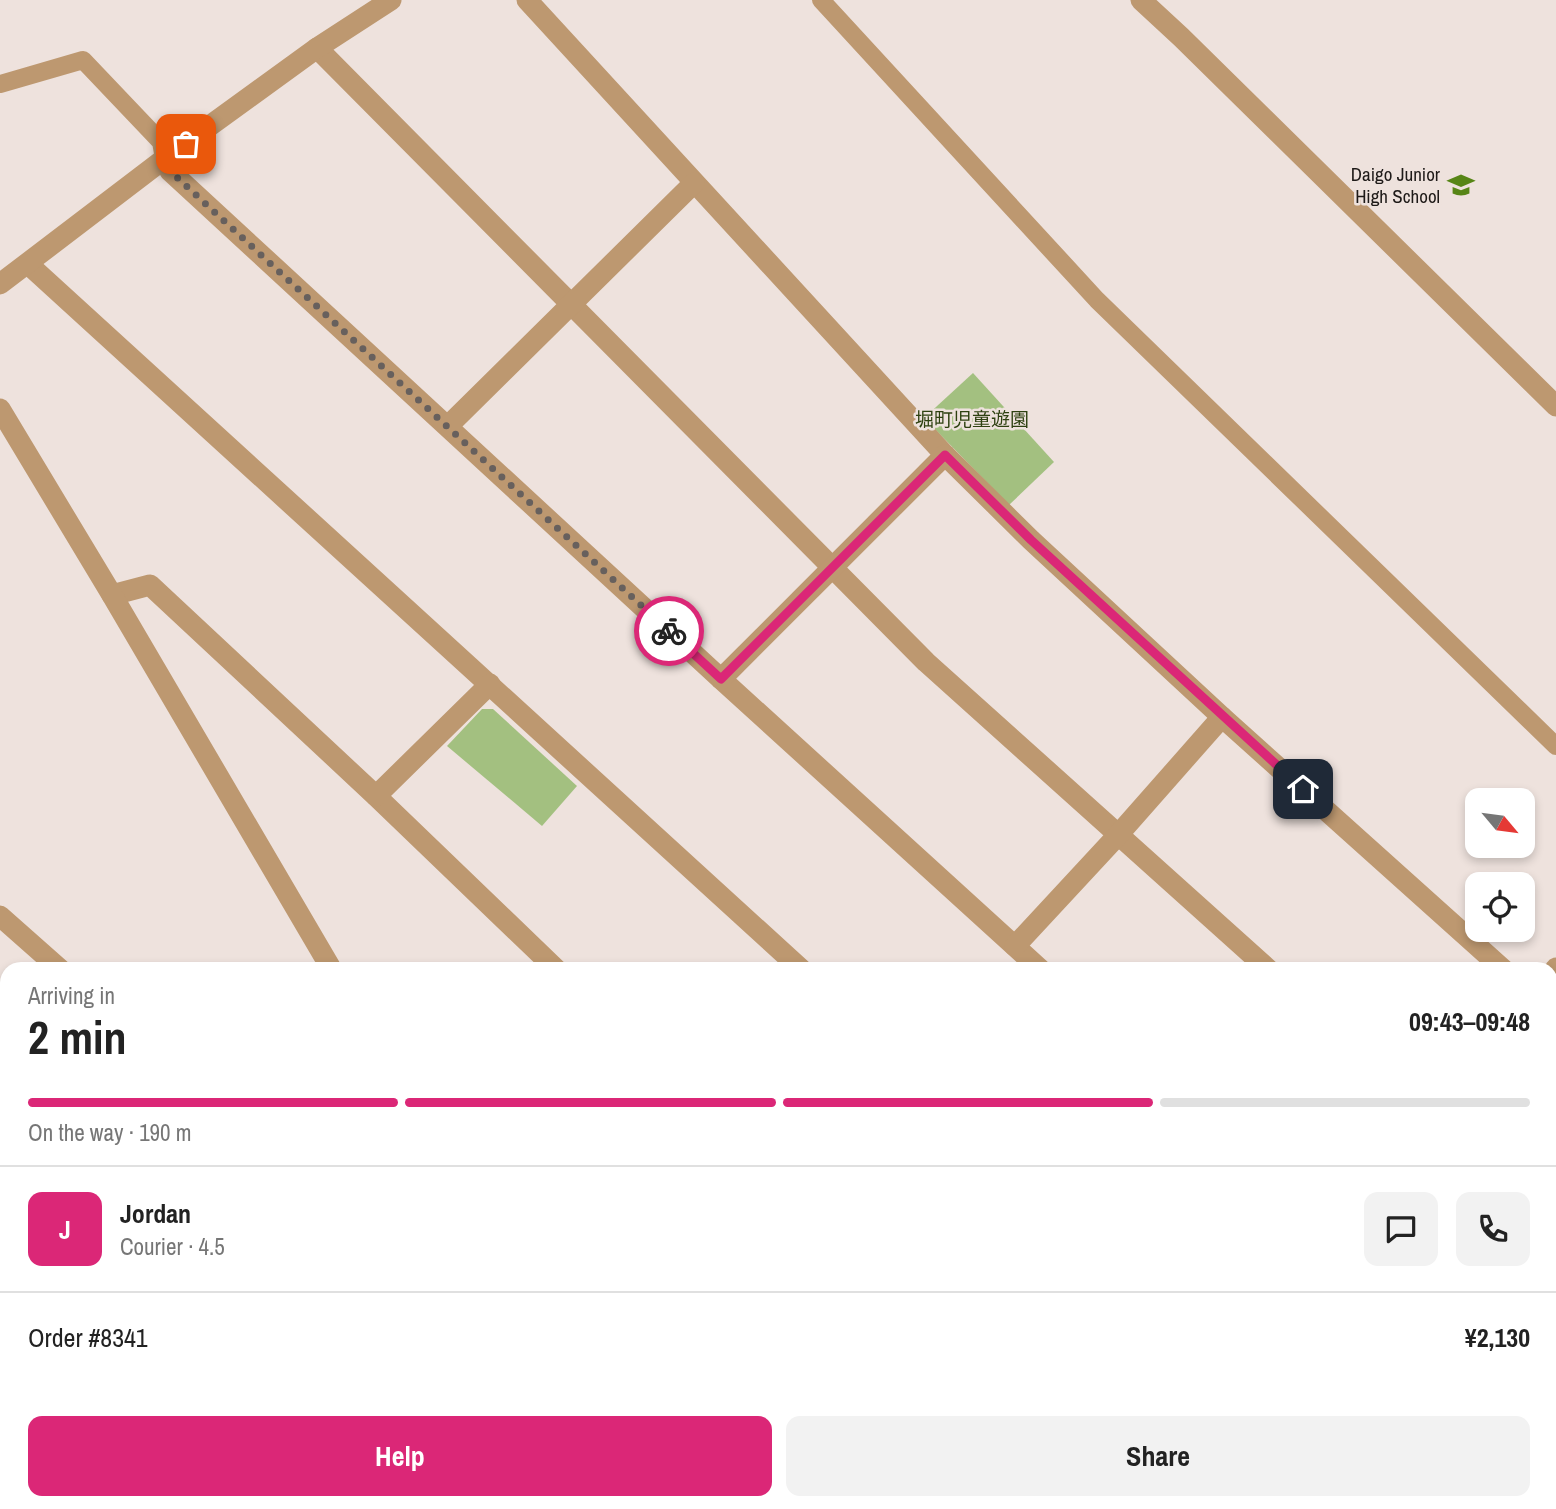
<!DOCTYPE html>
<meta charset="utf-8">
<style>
:root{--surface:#fff;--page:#f2f2f2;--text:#222;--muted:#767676;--line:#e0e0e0;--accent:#db2777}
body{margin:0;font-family:"Archivo Narrow","Noto Sans JP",sans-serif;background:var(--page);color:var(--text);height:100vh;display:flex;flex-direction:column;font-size:26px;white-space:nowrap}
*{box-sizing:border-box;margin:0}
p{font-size:23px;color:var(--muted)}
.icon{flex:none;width:38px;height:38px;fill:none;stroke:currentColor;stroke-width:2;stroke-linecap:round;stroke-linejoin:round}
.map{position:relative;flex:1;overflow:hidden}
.panel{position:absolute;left:0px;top:962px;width:1558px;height:548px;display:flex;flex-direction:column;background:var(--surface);border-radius:21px 21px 0 0;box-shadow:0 4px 10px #0003}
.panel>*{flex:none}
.needle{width:46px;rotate:119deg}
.controls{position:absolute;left:1465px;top:788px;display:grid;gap:14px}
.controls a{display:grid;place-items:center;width:70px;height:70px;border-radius:14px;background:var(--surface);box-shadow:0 4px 10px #0003;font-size:35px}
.pin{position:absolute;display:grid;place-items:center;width:60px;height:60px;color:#fff;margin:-30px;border-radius:14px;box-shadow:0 4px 10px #0006}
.courier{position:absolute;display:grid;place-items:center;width:70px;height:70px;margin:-35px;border:5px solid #db2777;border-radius:50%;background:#fff;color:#222;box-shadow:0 2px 9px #0007}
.head em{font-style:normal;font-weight:700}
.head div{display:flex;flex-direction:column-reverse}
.head{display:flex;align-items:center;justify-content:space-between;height:119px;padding:0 28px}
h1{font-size:46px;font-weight:700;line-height:52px}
.bar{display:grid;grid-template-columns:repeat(4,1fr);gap:10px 7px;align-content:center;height:84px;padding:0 28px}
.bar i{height:9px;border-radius:5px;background:var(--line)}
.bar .active{background:var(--accent)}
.bar p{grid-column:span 4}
.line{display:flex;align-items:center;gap:18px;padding:0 28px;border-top:2px solid var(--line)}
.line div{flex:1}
.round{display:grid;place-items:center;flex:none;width:74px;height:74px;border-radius:14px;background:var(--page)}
.action{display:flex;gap:14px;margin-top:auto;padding:14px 28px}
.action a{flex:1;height:80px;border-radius:14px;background:var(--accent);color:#fff;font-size:28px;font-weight:700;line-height:80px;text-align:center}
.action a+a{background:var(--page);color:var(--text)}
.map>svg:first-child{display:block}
.green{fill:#a3c080}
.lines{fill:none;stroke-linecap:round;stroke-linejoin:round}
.service{stroke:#bd9870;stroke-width:18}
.minor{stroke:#bd9870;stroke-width:21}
.tertiary{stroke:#bd9870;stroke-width:21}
.done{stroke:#67605d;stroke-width:7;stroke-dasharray:0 12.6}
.route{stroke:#db2777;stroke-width:9}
.labels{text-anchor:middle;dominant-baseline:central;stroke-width:5;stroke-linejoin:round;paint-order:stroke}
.poi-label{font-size:19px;fill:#1e1a18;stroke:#eee2dd;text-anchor:end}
.park-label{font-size:19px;fill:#2e4111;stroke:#eee2dd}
</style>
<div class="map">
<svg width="1556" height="1509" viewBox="0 0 1556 1509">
<rect width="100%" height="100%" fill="#eee2dd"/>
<g class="green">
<polygon points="973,373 1054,462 1009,505 924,418"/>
<polygon points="482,709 493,709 577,786 542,826 447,746"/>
</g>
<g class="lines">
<g class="service">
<polyline points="821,0 1097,300 1556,746"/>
<polyline points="0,84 83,60 161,142 164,159"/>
<polyline points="1550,1416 1556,1420"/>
</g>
<g class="minor">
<polyline points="527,0 945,455 1031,540 1222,717 1504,970"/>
<polyline points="317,48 926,662 1269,970"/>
<polyline points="164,159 170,171 721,679 1041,970"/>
<polyline points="28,264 802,970"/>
<polyline points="0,284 164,159 317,48 391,0"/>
<polyline points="448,426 694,183"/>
<polyline points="112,595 150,585 376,796 557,970"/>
<polyline points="721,679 945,455"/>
<polyline points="376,796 490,684"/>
<polyline points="0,916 61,970"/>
<polyline points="1015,946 1118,835 1222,717"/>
<polyline points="1550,978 1556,968"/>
<polyline points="0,1015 7,1007"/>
<polyline points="0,1219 7,1212"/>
<polyline points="0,1283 7,1284"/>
<polyline points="0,1396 7,1410"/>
<polyline points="69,1503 73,1509"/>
<polyline points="210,1503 217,1509 223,1503"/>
<polyline points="1250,1503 1257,1509"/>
<polyline points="1454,1509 1457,1503"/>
</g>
<g class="tertiary">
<polyline points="1141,0 1181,37 1556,406"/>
<polyline points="0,409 112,595 332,970"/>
<polyline points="1550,1257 1556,1254"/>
<polyline points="651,1503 655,1509"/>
<polyline points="946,1509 960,1503"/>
</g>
</g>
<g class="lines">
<polyline class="done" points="186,144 164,159 170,171 669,631"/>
<polyline class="route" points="669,631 721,679 945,455 1031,540 1303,789"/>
</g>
<defs>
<g id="school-bare" transform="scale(2.1)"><path d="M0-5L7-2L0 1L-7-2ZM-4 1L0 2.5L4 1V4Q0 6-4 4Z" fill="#578516" stroke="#eee2dd" stroke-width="2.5" paint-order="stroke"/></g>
</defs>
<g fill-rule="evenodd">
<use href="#school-bare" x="1461" y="185"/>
</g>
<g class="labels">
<g class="poi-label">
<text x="1440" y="174">Daigo Junior<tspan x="1440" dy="22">High School</tspan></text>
</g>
<g class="park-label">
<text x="972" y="419">堀町児童遊園</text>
</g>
</g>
</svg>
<div class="controls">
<a><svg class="needle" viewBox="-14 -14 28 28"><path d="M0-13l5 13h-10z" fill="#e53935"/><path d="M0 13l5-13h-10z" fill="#767676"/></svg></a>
<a><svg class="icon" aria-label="locate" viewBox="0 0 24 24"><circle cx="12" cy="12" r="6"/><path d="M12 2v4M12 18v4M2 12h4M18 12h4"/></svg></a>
</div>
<div class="pin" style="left:186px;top:144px;background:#ea580c"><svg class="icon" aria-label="bag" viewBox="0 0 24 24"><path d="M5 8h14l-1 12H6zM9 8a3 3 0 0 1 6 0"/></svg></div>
<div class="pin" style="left:1303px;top:789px;background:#1f2937"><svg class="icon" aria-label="home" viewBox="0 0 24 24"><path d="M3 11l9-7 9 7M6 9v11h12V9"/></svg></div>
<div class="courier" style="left:669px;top:631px"><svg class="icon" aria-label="bike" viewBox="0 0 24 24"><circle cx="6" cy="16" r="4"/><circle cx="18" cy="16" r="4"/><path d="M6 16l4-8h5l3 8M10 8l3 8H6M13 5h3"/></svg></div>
<section class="panel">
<div class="head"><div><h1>2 min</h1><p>Arriving in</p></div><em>09:43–09:48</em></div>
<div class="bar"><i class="active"></i><i class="active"></i><i class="active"></i><i></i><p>On the way · 190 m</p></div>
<div class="line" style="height:126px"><b class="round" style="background:var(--accent);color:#fff">J</b><div><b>Jordan</b><p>Courier · 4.5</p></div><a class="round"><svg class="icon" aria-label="chat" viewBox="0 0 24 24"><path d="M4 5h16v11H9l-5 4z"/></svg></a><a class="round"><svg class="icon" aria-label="phone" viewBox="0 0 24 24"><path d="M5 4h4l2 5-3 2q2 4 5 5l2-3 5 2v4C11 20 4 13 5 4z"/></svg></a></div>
<div class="line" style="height:91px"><div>Order #8341</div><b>¥2,130</b></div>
<div class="action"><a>Help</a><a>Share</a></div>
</section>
</div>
